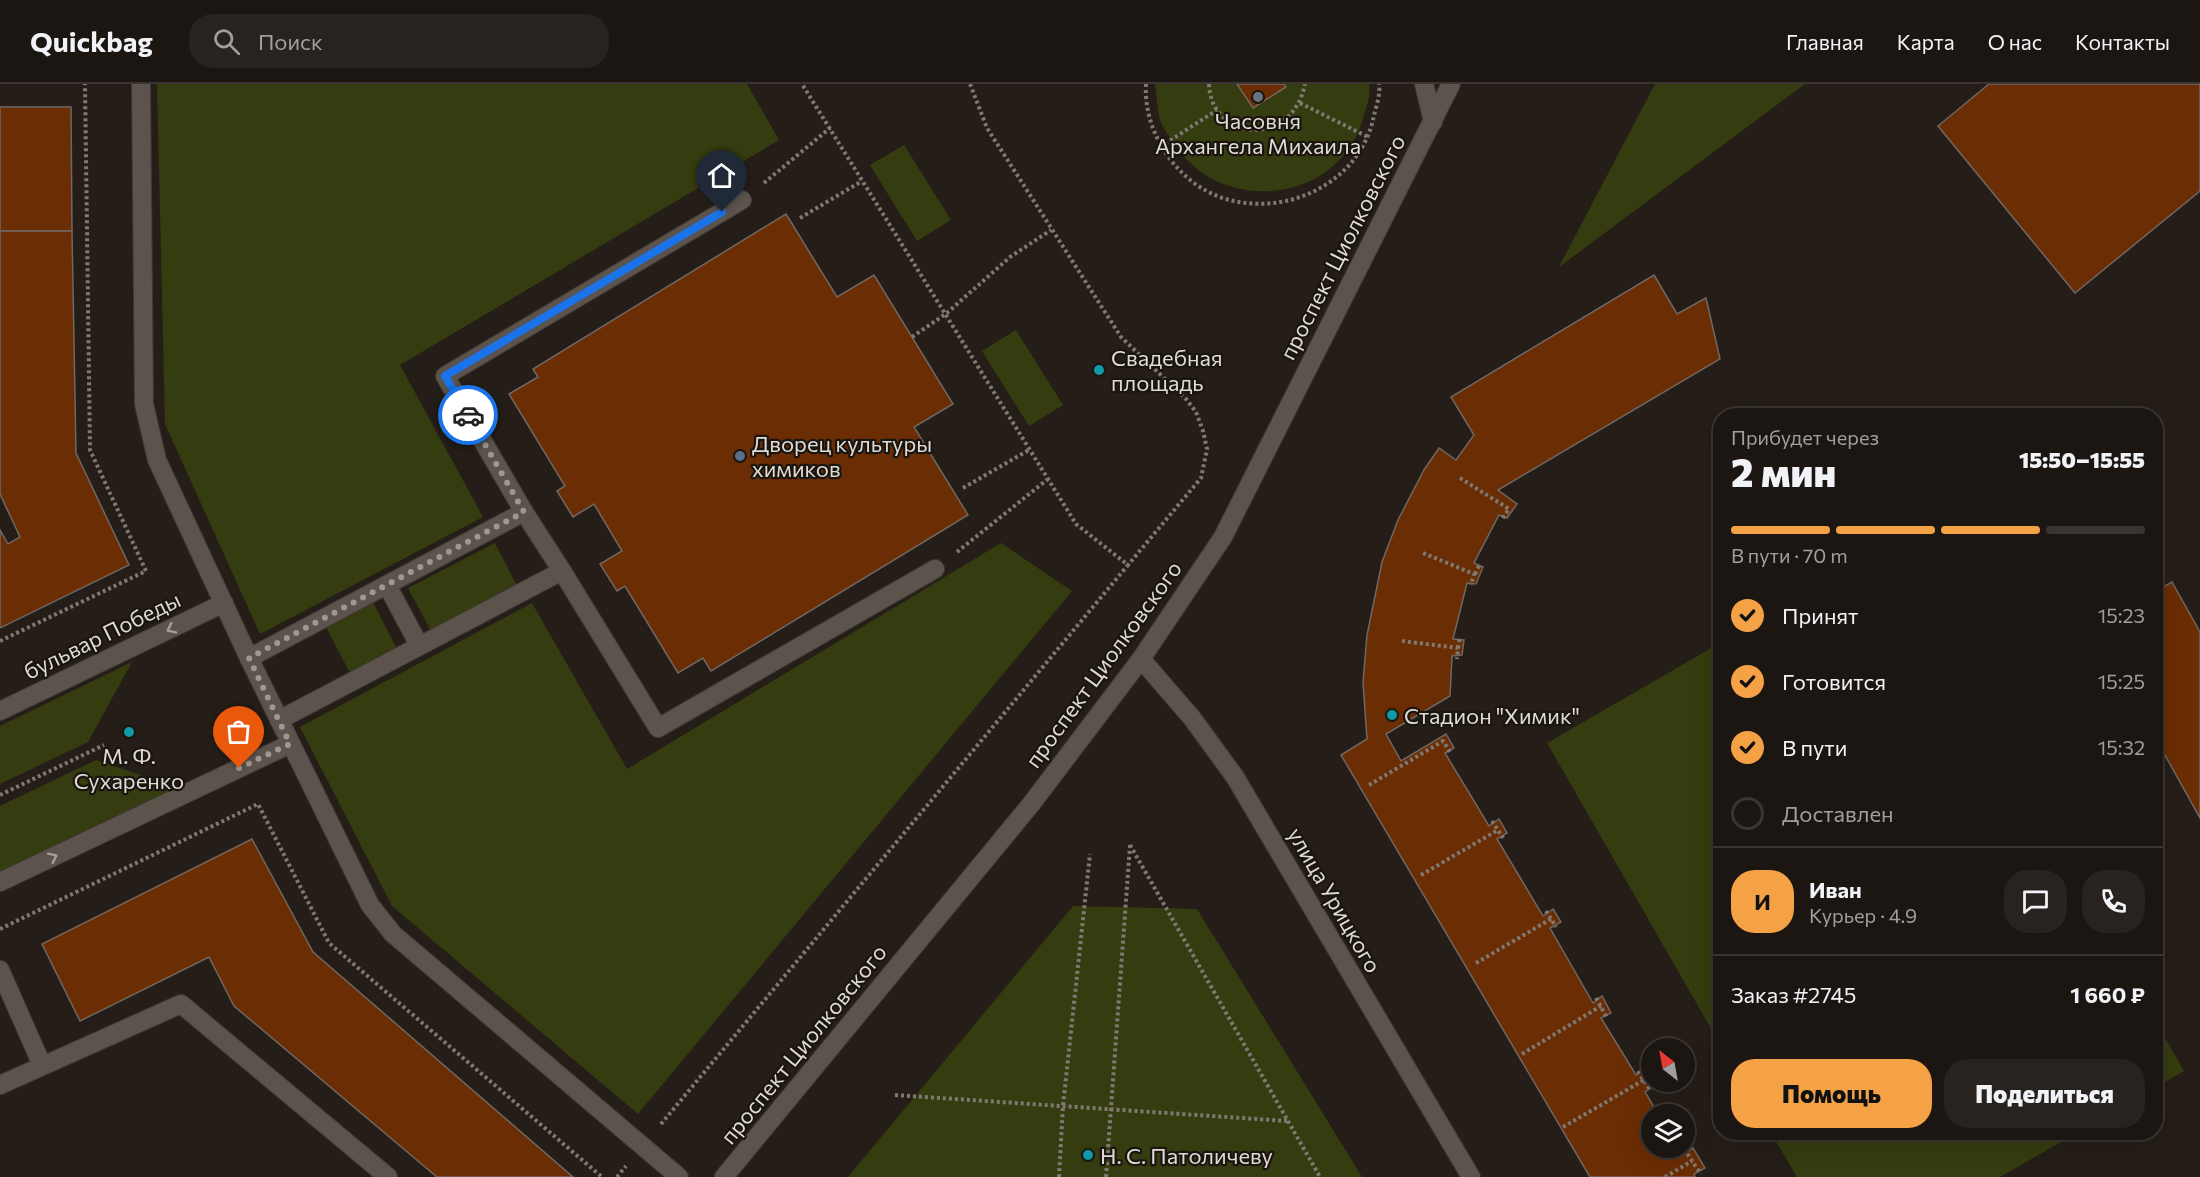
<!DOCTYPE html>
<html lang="ru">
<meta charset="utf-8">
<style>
:root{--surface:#1c1612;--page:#292320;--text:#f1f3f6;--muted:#a09f9f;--line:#3a3532;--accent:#f5a246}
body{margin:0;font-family:Commissioner,sans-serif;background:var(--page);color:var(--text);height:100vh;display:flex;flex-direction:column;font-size:22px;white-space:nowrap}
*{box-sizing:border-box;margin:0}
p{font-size:20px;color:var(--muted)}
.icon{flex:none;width:33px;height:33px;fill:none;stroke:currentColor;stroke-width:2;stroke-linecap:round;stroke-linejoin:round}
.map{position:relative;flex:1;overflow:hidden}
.panel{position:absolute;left:1713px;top:324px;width:450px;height:732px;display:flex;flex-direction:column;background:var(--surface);border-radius:24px;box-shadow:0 6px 24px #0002,0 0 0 2px var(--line)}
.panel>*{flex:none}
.needle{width:39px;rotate:329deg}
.controls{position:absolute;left:1641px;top:954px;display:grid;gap:12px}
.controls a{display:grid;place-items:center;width:54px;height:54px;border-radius:50%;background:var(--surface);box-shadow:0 6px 24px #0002,0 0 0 2px var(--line);font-size:30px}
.pin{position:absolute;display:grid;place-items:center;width:51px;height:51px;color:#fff;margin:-62px -26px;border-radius:50% 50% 50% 0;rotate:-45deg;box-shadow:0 0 6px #0007}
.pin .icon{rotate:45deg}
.courier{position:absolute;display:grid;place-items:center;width:60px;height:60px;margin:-30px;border:4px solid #1a73e8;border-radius:50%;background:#fff;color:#222;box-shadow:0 2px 8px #0007}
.headline em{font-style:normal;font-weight:800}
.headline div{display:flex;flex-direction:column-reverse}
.headline{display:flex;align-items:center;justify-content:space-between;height:102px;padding:0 18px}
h1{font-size:39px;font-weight:800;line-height:45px}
.bar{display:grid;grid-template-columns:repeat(4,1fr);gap:9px 6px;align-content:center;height:72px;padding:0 18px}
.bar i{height:8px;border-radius:4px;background:var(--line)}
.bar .selected{background:var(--accent)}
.bar p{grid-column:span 4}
.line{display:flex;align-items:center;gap:15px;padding:0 18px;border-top:2px solid var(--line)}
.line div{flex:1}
.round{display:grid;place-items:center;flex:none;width:63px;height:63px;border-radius:24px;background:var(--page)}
ol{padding:0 18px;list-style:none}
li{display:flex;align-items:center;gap:18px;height:66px}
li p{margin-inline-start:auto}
li .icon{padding:6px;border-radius:50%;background:var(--accent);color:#111;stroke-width:4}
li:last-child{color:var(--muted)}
li i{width:33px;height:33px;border:3px solid var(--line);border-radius:50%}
.action{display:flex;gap:12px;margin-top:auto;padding:12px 18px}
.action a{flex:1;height:69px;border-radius:24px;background:var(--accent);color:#111;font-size:24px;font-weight:800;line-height:69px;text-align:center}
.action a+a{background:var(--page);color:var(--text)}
header{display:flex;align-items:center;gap:36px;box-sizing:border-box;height:84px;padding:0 30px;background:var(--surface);border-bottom:2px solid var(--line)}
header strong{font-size:28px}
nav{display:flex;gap:33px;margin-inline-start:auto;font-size:21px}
.search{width:420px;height:54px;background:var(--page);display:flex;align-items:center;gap:15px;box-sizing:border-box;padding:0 21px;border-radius:24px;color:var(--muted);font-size:22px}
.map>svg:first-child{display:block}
.green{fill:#353c0f}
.building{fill:#6b2d03;stroke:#716762;stroke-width:1.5}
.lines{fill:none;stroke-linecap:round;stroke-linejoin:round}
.service-casing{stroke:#403a36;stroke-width:20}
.minor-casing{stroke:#403a36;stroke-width:20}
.tertiary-casing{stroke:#403a36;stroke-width:20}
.secondary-casing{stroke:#403a36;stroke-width:20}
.path{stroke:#7f7974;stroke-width:4;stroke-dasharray:3 3;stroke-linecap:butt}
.service{stroke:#5b534c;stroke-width:18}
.minor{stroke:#5b534c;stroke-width:18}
.tertiary{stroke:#5b534c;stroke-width:18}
.secondary{stroke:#5b534c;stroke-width:18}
.oneway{stroke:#a49d98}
.done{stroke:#9e9894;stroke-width:6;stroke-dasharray:0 10.8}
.route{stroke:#1a73e8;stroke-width:8}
.worship-dot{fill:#6b7280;stroke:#1b150f;stroke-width:2}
.culture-dot{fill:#0f9aa8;stroke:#1b150f;stroke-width:2}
.service-dot{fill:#5c6f8a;stroke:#1b150f;stroke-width:2}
.labels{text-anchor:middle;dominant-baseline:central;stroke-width:4.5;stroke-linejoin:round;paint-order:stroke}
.poi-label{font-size:22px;fill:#dfdad6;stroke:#1b150f;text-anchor:start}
.street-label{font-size:22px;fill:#dfdad6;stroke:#1b150f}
</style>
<header>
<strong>Quickbag</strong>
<div class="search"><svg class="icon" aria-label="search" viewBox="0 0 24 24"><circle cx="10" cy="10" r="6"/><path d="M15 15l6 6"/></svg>Поиск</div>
<nav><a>Главная</a><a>Карта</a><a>О нас</a><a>Контакты</a></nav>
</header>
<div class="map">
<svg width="2200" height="1093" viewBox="0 0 2200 1093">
<rect width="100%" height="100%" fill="#251e18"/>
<g class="green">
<polygon points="157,0 747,0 779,56 400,281 483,433 260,550 165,340"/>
<path d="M 1155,0 L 1369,0 C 1371,11 1367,21 1364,31 C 1342,121 1217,134 1172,56 C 1168,50 1162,43 1160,36 C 1157,25 1157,12 1155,0 Z"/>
<polygon points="1655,0 1805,0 1559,183"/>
<polygon points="904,61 951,136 917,157 870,81"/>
<polygon points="1016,246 1063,321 1029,342 982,267"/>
<polygon points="495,459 518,504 432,549 408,504"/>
<polygon points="1001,459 1072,507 638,1030 392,822 300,643 532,519 627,685"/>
<polygon points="373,518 397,565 350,589 326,543"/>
<polygon points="1720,559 1720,960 1547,659"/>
<polygon points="132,578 88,658 0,700 0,642"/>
<polygon points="96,676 179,704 0,791 0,722"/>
<polygon points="1073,822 1197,825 1362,1093 848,1093"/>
<polygon points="2156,938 2184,987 2156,1003"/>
<polygon points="1771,1049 2077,1049 2000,1093 1797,1093"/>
</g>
<g class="building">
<polygon points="1237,0 1284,0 1286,3 1253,24"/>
<polygon points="1989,0 2200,0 2200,107 2075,209 1938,42"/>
<polygon points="0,23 71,23 72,147 0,147"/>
<polygon points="786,130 837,213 874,191 953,320 914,343 968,431 711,587 703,574 678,589 625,502 617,507 600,480 622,467 594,420 573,433 557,407 565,402 509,310 538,293 533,285"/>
<polygon points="0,147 72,147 76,369 129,481 0,544 0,446 8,460 20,453 0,410"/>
<polygon points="1654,191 1677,230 1706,214 1720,275 1498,406 1517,420 1507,434 1499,431 1474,479 1483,483 1476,500 1467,499 1453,555 1464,556 1462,571 1452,572 1450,612 1386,650 1401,677 1446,650 1454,664 1445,669 1489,742 1499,735 1507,749 1497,755 1543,832 1553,825 1561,838 1550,844 1593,919 1602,912 1611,929 1601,934 1636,991 1644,986 1654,1002 1645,1008 1658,1030 1652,1030 1652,1064 1678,1064 1682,1070 1693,1064 1705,1084 1694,1090 1695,1093 1590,1093 1341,671 1367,655 1363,598 1367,551 1382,478 1398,436 1424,386 1439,364 1456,376 1474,351 1451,313"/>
<polygon points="2172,498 2200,548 2200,734 2156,655 2156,507"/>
<polygon points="252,755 313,868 573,1093 437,1093 234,922 209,873 80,937 42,860"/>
</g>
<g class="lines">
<g class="service-casing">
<g id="service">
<polyline points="524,428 562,487"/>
<polyline points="387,501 419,561"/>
<polyline points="249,574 524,428 445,292 742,116"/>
<polyline points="279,636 562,487 658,644 935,485"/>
<polyline points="0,886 42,981"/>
<polyline points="0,1001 181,920 388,1093"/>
</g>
</g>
<g class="minor-casing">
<g id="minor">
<polyline points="141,0 144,320 157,376 249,574 370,821 393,850 679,1093"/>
<polyline points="0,627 224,519"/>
<polyline points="0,798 290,660"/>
</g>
</g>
<g class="tertiary-casing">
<polyline id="tertiary" points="1141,575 1192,634 1235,693 1471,1093"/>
</g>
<g class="secondary-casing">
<g id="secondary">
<polyline points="1424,0 1433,38"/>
<polyline points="724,1093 1032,719 1141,575 1223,453 1451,0"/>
</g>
</g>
<g class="path">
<polyline points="970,0 987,44 1121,253 1186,315 1196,328 1203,347 1207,365 1201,394 1128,481"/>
<path d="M 1146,0 C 1143,49 1178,101 1226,115 C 1287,133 1358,99 1373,36 C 1375,25 1381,11 1379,0"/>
<path d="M 1209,0 C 1211,57 1292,65 1305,0"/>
<polyline points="1300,19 1368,53"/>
<polyline points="1160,63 1217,26"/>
<polyline points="764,99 830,44"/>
<polyline points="800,134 862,97"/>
<polyline points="912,253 947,229 1010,173 1051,146"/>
<polyline points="1460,394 1509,425 1502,435"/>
<polyline points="963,404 1029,366"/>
<polyline points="957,468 1048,395"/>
<polyline points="1423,469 1474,490 1471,501"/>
<polyline points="1475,490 1480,480"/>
<polyline points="0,557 146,487 90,366 85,0"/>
<polyline points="1402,557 1458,564 1457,575"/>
<polyline points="1458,564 1460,553"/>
<polyline points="1369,701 1443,657 1450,668"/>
<polyline points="0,711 104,661"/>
<polyline points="1492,737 1503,754"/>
<polyline points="1130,761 1320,1093"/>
<polyline points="1421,791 1498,746"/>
<polyline points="1546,827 1556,843"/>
<polyline points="0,845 258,720 329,859 602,1093"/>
<polyline points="1476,879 1551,835"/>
<polyline points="1596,914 1607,934"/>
<polyline points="1522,970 1601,922"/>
<polyline points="1638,987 1650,1006"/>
<polyline points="895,1011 1287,1037"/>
<polyline points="661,1040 1128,481 1076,440 802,0"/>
<polyline points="1563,1043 1644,996"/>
<polyline points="1684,1065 1701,1090"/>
<polyline points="617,1093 626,1082"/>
<polyline points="1059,1093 1063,1022 1090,770"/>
<polyline points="1106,1093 1130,761"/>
<polyline points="1665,1093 1692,1077"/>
</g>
<use href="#service" class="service"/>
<use href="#minor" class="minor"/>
<use href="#tertiary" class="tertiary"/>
<use href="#secondary" class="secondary"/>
</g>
<defs><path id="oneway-chevron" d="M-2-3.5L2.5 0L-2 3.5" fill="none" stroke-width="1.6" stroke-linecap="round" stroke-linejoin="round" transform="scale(1.5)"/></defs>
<g class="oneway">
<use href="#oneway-chevron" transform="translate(171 545) rotate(154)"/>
<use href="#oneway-chevron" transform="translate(53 773) rotate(-26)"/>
</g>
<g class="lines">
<polyline class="done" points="239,684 290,660 249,574 524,428 468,331"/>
<polyline class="route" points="468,331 445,292 722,128"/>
</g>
<circle class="worship-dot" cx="1258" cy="13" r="6"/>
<g class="culture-dot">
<circle cx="1099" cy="286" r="6"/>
<circle cx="1392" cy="631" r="6"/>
<circle cx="129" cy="648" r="6"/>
<circle cx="1088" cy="1071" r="6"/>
</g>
<circle class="service-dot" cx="740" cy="372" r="6"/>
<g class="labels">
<g class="poi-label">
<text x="1258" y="36" text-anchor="middle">Часовня<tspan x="1258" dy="25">Архангела Михаила</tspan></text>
<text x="1111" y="273">Свадебная<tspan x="1111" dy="25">площадь</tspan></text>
<text x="752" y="359">Дворец культуры<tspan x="752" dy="25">химиков</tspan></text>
<text x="1404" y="631">Стадион "Химик"</text>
<text x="129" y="671" text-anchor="middle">М. Ф.<tspan x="129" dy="25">Сухаренко</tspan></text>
<text x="1100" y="1071">Н. С. Патоличеву</text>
</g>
<g class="street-label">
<text transform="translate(1342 163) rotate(-63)">проспект Циолковского</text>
<text transform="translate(102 551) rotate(-26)">бульвар Победы</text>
<text transform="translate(1103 580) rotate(-54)">проспект Циолковского</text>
<text transform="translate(1335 816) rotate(60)">улица Урицкого</text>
<text transform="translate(803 960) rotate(-51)">проспект Циолковского</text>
</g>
</g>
</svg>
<div class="controls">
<a><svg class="needle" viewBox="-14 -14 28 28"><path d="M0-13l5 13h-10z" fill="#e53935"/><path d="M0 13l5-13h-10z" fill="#a09f9f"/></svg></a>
<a><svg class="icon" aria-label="layers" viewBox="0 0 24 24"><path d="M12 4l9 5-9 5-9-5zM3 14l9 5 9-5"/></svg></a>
</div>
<div class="pin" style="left:239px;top:684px;background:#ea580c"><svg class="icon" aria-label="bag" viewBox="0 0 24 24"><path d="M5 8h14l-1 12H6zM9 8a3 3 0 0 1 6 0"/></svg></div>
<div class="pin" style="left:722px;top:128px;background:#1f2937"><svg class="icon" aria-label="home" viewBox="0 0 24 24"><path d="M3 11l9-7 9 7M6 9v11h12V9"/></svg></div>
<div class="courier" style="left:468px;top:331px"><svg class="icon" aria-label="car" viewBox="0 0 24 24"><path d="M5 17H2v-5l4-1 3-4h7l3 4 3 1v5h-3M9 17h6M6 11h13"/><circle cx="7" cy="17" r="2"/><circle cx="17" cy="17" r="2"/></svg></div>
<section class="panel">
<div class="headline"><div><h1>2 мин</h1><p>Прибудет через</p></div><em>15:50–15:55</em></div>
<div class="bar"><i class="selected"></i><i class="selected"></i><i class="selected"></i><i></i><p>В пути · 70 m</p></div>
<ol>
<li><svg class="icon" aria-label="check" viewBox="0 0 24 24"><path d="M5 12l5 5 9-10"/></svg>Принят<p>15:23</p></li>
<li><svg class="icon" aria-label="check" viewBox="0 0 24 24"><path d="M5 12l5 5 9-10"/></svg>Готовится<p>15:25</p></li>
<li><svg class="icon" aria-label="check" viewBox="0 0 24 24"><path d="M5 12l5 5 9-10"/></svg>В пути<p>15:32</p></li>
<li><i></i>Доставлен</li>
</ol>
<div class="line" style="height:108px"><b class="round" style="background:var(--accent);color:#111">И</b><div><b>Иван</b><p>Курьер · 4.9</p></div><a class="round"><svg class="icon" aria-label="chat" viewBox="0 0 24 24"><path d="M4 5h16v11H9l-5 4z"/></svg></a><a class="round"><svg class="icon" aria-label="phone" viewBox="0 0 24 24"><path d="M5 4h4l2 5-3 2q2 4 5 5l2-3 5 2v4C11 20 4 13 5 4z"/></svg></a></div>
<div class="line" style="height:78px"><div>Заказ #2745</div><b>1 660 ₽</b></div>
<div class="action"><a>Помощь</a><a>Поделиться</a></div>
</section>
</div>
